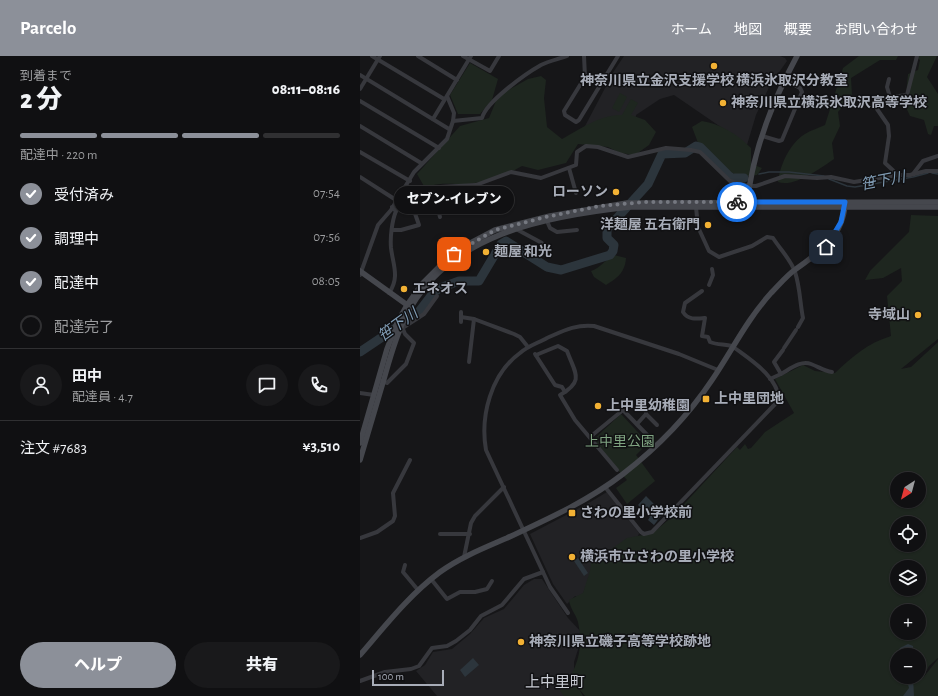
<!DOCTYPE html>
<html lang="ja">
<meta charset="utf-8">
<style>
:root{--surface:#101012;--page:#19191b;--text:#f1f3f6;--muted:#9c9d9f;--line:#303032;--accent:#8c9099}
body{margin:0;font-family:"Alegreya Sans","Noto Sans JP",sans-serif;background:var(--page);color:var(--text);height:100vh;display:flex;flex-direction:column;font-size:15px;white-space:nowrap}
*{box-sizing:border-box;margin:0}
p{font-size:13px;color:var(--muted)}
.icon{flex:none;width:22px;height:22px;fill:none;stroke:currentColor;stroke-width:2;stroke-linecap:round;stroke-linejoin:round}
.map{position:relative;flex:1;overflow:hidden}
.side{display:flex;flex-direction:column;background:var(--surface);width:360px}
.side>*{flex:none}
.needle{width:26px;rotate:216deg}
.tools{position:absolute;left:530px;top:416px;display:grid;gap:8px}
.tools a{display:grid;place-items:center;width:36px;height:36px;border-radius:50%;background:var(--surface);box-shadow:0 1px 3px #0004,0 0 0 1px var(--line);font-size:20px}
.scale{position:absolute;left:12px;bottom:10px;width:72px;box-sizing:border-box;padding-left:4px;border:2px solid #a8adb8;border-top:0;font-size:11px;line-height:14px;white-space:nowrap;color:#a8adb8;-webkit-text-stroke:3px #111113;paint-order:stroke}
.pin{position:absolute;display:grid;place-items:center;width:34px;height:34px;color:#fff;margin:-17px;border-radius:8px;box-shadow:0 2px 6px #0006}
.courier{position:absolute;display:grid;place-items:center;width:40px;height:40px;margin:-20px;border:3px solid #1a73e8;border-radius:50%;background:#fff;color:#222;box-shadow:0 1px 5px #0007}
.bubble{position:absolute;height:28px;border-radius:14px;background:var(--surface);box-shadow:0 1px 3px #0004,0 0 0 1px var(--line);font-size:13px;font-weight:800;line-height:28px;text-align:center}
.head em{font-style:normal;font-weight:800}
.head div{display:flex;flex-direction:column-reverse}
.head{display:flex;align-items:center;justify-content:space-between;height:68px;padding:0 20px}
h1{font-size:26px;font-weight:800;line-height:30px}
.bar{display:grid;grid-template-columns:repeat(4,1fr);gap:6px 4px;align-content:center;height:48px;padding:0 20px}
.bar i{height:5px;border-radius:3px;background:var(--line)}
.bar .active{background:var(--accent)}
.bar p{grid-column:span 4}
.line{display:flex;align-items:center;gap:10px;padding:0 20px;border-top:1px solid var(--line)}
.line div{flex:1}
.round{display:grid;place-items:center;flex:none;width:42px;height:42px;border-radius:21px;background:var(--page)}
ol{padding:0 20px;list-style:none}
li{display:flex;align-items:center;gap:12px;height:44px}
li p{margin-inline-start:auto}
li .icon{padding:4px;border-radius:50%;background:var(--accent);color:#fff;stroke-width:4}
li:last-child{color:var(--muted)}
li i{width:22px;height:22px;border:2px solid var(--line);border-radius:50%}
.primary-button{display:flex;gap:8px;margin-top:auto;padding:8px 20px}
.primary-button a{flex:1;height:46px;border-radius:24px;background:var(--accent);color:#fff;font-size:16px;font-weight:800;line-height:46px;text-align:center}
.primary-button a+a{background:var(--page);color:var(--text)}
header{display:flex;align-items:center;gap:24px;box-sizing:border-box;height:56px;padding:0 20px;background:var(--accent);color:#fff}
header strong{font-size:19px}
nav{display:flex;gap:22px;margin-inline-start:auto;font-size:14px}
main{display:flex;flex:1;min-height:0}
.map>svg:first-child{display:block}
.built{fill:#222225}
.green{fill:#1e261f;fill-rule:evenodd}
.water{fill:#2c353c}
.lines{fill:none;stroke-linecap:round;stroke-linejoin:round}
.stream{stroke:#2c353c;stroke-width:1.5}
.river{stroke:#2c353c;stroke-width:9}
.street{stroke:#37383d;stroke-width:4}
.secondary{stroke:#45474d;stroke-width:5.5}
.done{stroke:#757880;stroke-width:4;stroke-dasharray:0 7.2}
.route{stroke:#1a73e8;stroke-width:5}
.poi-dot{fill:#f2b134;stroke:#111113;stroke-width:1.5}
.labels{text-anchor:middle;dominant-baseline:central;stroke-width:3;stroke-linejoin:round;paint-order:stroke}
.poi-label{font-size:14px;font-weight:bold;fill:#a8adb8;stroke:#111113;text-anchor:start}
.park-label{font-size:14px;fill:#7fa381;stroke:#111113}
.water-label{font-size:15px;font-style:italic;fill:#7f9bb3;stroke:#111113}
.neighbourhood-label{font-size:15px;fill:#c9ccd4;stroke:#111113}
</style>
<header>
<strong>Parcelo</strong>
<nav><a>ホーム</a><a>地図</a><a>概要</a><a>お問い合わせ</a></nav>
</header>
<main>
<section class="side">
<div class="head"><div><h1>2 分</h1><p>到着まで</p></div><em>08:11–08:16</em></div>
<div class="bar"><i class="active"></i><i class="active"></i><i class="active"></i><i></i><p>配達中 · 220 m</p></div>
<ol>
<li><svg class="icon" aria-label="check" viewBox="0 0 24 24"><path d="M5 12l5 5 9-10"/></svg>受付済み<p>07:54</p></li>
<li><svg class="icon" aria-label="check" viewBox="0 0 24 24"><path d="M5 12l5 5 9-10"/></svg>調理中<p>07:56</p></li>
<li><svg class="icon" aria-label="check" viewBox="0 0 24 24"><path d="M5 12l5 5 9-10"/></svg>配達中<p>08:05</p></li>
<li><i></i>配達完了</li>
</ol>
<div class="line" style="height:72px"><a class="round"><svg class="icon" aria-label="person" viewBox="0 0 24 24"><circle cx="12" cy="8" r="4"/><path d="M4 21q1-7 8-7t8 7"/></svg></a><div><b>田中</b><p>配達員 · 4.7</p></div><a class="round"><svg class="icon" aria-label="chat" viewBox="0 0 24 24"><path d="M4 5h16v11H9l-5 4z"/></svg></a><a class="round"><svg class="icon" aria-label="phone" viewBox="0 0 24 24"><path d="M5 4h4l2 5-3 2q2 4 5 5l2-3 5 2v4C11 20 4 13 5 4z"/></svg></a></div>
<div class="line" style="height:52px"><div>注文 #7683</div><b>¥3,510</b></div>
<div class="primary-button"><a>ヘルプ</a><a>共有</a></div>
</section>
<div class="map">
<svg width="578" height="640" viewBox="0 0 578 640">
<rect width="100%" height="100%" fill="#161618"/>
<g class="built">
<polygon points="264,0 420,0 425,2 427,5 410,29 396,59 387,89 314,39 300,43 276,59 275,69 224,72 254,15"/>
<polygon points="247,436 279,477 277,484 229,522 221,543 215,540 207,548 193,528 170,478 227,448"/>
<polygon points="174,523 182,523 208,562 223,578 214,606 214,640 77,640 56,615 65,609 73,596 92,593 110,578 124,562 144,553 164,529"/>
</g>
<g class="green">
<path d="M 499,0 L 538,0 L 536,4 L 520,4 L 491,22 L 492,39 L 478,56 L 480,70 L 472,87 L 474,103 C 461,112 434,132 418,126 C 420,109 430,87 445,78 C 451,74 459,72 465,69 L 483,12 Z"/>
<polygon points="554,0 577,0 567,21 578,38 578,70 574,70 571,79 568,78 564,64 550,60 545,49 548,18 558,14 560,4"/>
<polygon points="110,7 138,23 132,44 120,58 98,58 90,39"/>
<path d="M 181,20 L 186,24 L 184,42 L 187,71 L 202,83 C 220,73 241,58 262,59 L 271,43 L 278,47 L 271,59 L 285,64 L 296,76 L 289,89 L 275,99 L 260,97 L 248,91 L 218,88 L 206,107 L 178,114 L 162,110 C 145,120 125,127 105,128 C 88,129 82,125 65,132 L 57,118 L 100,70 L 129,62 L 138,40 L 168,23 Z"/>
<polygon points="260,37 267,41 259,56 252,52"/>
<path d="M 342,65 C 361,68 377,78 391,92 L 391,108 L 402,112 L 397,119 L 381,121 L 351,107 L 340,92 L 332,71 Z"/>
<path d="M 551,159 L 578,160 L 578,283 L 541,313 L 551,311 L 578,286 L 578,602 L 569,610 L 562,623 L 578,603 L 578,640 L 225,640 L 219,633 L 223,640 L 204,640 L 200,635 C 217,614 224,594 218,566 C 216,558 210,553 209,544 L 223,537 L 230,515 L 232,500 L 250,494 L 267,482 L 293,477 L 313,460 L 377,391 L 380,394 L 385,388 L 388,393 L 391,392 L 405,376 L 434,357 L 415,323 L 443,309 L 455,315 L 475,317 C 493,300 508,287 531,280 L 527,240 L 542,225 L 541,212 L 523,222 L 505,224 L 510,215 L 549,176 ZM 537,423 L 559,423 L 559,445 L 537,445 ZM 537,467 L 559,467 L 559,489 L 537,489 ZM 537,511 L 559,511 L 559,533 L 537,533 ZM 537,555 L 559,555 L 559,577 L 537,577 ZM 537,599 L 559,599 L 559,621 L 537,621 Z"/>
<path d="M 254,199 L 266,202 C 265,217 257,222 246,229 L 234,221 L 231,215 C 240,212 245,204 254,199 Z"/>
<polygon points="261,358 288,387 276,399 295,425 267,448 256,432 267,424 232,385"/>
</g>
<g class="water">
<polygon points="286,440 303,457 294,469 288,464 290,461 281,452 279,454 278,453 280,451 278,449"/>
<polygon points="218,502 228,517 224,520 214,505"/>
<polygon points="548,588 553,590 554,599 537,599 540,592"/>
<polygon points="113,602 119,609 105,621 100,614"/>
<polygon points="546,621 553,621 554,640 543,640 549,632"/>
</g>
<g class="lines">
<g class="stream">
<polyline points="572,117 578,118"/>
<polyline points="399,118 409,116 429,116 464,120"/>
<polyline points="469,123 487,130 495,131 553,121 568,117"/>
</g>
<polyline class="river" points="0,296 58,257 74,236 80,232 99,225 119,225 141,188 146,185 187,211 201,214 250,199 253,195 254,189 247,182 247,173 288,128 302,98 325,97 336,90 340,91 368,119 372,122 384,122"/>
<g class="street">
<polyline points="12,0 84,43"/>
<polyline points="58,0 97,24"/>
<polyline points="103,0 130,15 139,0"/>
<polyline points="224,0 225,21 204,55 205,59 216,66 219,64 258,0"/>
<polyline points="0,19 89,73"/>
<polyline points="529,23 527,31 530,41"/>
<polyline points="0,33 20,0"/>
<polyline points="0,45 79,92"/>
<polyline points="73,63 111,0"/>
<path d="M 93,65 L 122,62 C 126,46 165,18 181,9 C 189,5 199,3 207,0"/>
<polyline points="0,70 61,107"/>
<polyline points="402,80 419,85 422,84 442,36 440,32 425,24"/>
<polyline points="0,96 50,125"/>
<polyline points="209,112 216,137"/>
<polyline points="553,118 563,105 578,100"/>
<polyline points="538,119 525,107 529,80 528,69 517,53 518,49 530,41 547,39 557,0"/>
<polyline points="0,121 36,144"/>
<polyline points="72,131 80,161"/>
<polyline points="32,151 36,155 51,137 62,132 116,129 151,116 181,122 216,109 217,96 226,90 238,91 268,101 306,92 331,94 340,96 370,125 389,130 396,130 425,120 457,122 471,121 494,126 538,119 550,119 566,115 578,115"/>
<path d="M 336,151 L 338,171 L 349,195 L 359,201 L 392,190 L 407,181 L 413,182 C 420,193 431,204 435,216 C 440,231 440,247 443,262 L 438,271"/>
<polyline points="187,165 190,172 197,176 217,174"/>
<polyline points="156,173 182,187"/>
<polyline points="32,174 41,174 59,169 52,149 46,142"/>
<polyline points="0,219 18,169 31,154 54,116 87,83 93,65 94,57 87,40"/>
<polyline points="349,229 353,219 352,213"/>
<path d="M 29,237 C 40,221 33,209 31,192 C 30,181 32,165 36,155"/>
<polyline points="101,261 114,263 109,306"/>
<polyline points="114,263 154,278 160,281 168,291"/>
<polyline points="101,266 101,256"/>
<polyline points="41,273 64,258 77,240"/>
<polyline points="424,292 436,274"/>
<polyline points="175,298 195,329 202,331 205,336"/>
<path d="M 176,299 L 198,290 L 207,295 C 215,317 225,325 200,339 L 215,364 L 257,414"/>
<path d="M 421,318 C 430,313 441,304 451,308 C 459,311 464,315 472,316"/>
<polyline points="410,323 421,318 414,306 423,294"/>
<polyline points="22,325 27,327 46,308 54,287 45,278 43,273"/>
<polyline points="0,337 14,339"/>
<polyline points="286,358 297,369"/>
<polyline points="277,368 286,358 286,352"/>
<polyline points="230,381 263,354 293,385"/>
<path d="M 245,431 L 281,476 L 284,478 L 292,476 L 419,344 C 418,320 389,303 372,290 C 365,288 357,289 350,286 L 348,281 L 342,280 L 345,262 C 336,263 328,264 323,256 L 325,247 L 342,235"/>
<polyline points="80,478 110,478"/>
<polyline points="0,482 17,476 33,465 35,460 33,437 50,404"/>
<polyline points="104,501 111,467 115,460 144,431"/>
<polyline points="45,509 43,516 58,534"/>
<polyline points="71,523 87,543 100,536 115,536 127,533 132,525"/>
<path d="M 208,557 L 190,531 L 126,394 C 120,360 131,318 160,297 C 168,290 178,287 187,282 C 203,275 216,268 234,270 L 319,298 L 358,314"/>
<polyline points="0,625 25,616 51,613 59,610 72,592 87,590 96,585 110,574 121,560 142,549 164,523 183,516"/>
</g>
<g class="secondary">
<path d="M 387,149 C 392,96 412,46 437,0"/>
<polyline points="0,215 50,251"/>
<polyline points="0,387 27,293 37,267 47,249 62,228 87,203 101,192 135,174 190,160 267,147 578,146"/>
<path d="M 0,404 C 8,377 16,350 24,323 C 30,302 35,282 45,262 C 86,178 185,160 270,151 L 578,151"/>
<path d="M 0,599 C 25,570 49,539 80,516 C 101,501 124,492 147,482 C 188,463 228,445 263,418 C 298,391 328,360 352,324 C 373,293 386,265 411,237 C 419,229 427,219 436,213 C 460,196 483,180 485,148"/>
</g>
</g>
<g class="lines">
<polyline class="done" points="94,198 135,174 186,161 240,150 285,146 377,146"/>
<polyline class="route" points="377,146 485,146 481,166 466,191"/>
</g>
<g class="poi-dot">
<circle cx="354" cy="10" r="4"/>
<circle cx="363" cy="47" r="4"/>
<circle cx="256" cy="136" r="4"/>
<circle cx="348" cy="169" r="4"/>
<circle cx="126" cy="196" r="4"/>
<circle cx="44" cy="233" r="4"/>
<circle cx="558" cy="259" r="4"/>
<rect x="342" y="339" width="8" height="8" rx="2"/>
<circle cx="238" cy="350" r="4"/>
<rect x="208" y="453" width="8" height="8" rx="2"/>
<circle cx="212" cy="501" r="4"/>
<circle cx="161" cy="586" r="4"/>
</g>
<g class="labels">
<g class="poi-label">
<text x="354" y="25" text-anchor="middle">神奈川県立金沢支援学校 横浜氷取沢分教室</text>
<text x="371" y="47">神奈川県立横浜氷取沢高等学校</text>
<text x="248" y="136" text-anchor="end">ローソン</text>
<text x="340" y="169" text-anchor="end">洋麺屋 五右衛門</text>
<text x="134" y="196">麺屋 和光</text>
<text x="52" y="233">エネオス</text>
<text x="550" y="259" text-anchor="end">寺域山</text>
<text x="354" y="343">上中里団地</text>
<text x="246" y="350">上中里幼稚園</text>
<text x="220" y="457">さわの里小学校前</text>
<text x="220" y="501">横浜市立さわの里小学校</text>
<text x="169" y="586">神奈川県立磯子高等学校跡地</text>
</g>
<g class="park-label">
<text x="260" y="386">上中里公園</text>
</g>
<g class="water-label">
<text transform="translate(523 125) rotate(-11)">笹下川</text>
<text transform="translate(38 269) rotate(-36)">笹下川</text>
</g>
<g class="neighbourhood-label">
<text x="195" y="626">上中里町</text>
</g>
</g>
</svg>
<div class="tools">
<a><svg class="needle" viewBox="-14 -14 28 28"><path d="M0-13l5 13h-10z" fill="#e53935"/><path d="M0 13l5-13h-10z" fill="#9c9d9f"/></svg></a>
<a><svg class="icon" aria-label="locate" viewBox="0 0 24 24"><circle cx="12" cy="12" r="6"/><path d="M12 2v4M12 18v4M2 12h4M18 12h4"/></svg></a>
<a><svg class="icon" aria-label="layers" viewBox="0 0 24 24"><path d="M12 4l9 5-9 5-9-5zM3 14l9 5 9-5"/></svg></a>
<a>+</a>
<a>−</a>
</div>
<div class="scale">100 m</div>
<div class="pin" style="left:94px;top:198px;background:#ea580c"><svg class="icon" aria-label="bag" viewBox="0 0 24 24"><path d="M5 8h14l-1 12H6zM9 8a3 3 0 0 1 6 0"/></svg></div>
<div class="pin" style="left:466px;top:191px;background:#1f2937"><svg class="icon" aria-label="home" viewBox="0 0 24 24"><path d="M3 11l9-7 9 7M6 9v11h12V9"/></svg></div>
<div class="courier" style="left:377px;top:146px"><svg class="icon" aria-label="bike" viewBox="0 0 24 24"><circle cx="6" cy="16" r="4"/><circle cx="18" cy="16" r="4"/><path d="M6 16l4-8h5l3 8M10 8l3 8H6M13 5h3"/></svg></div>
<div class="bubble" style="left:34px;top:130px;width:120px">セブン-イレブン</div>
</div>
</main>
